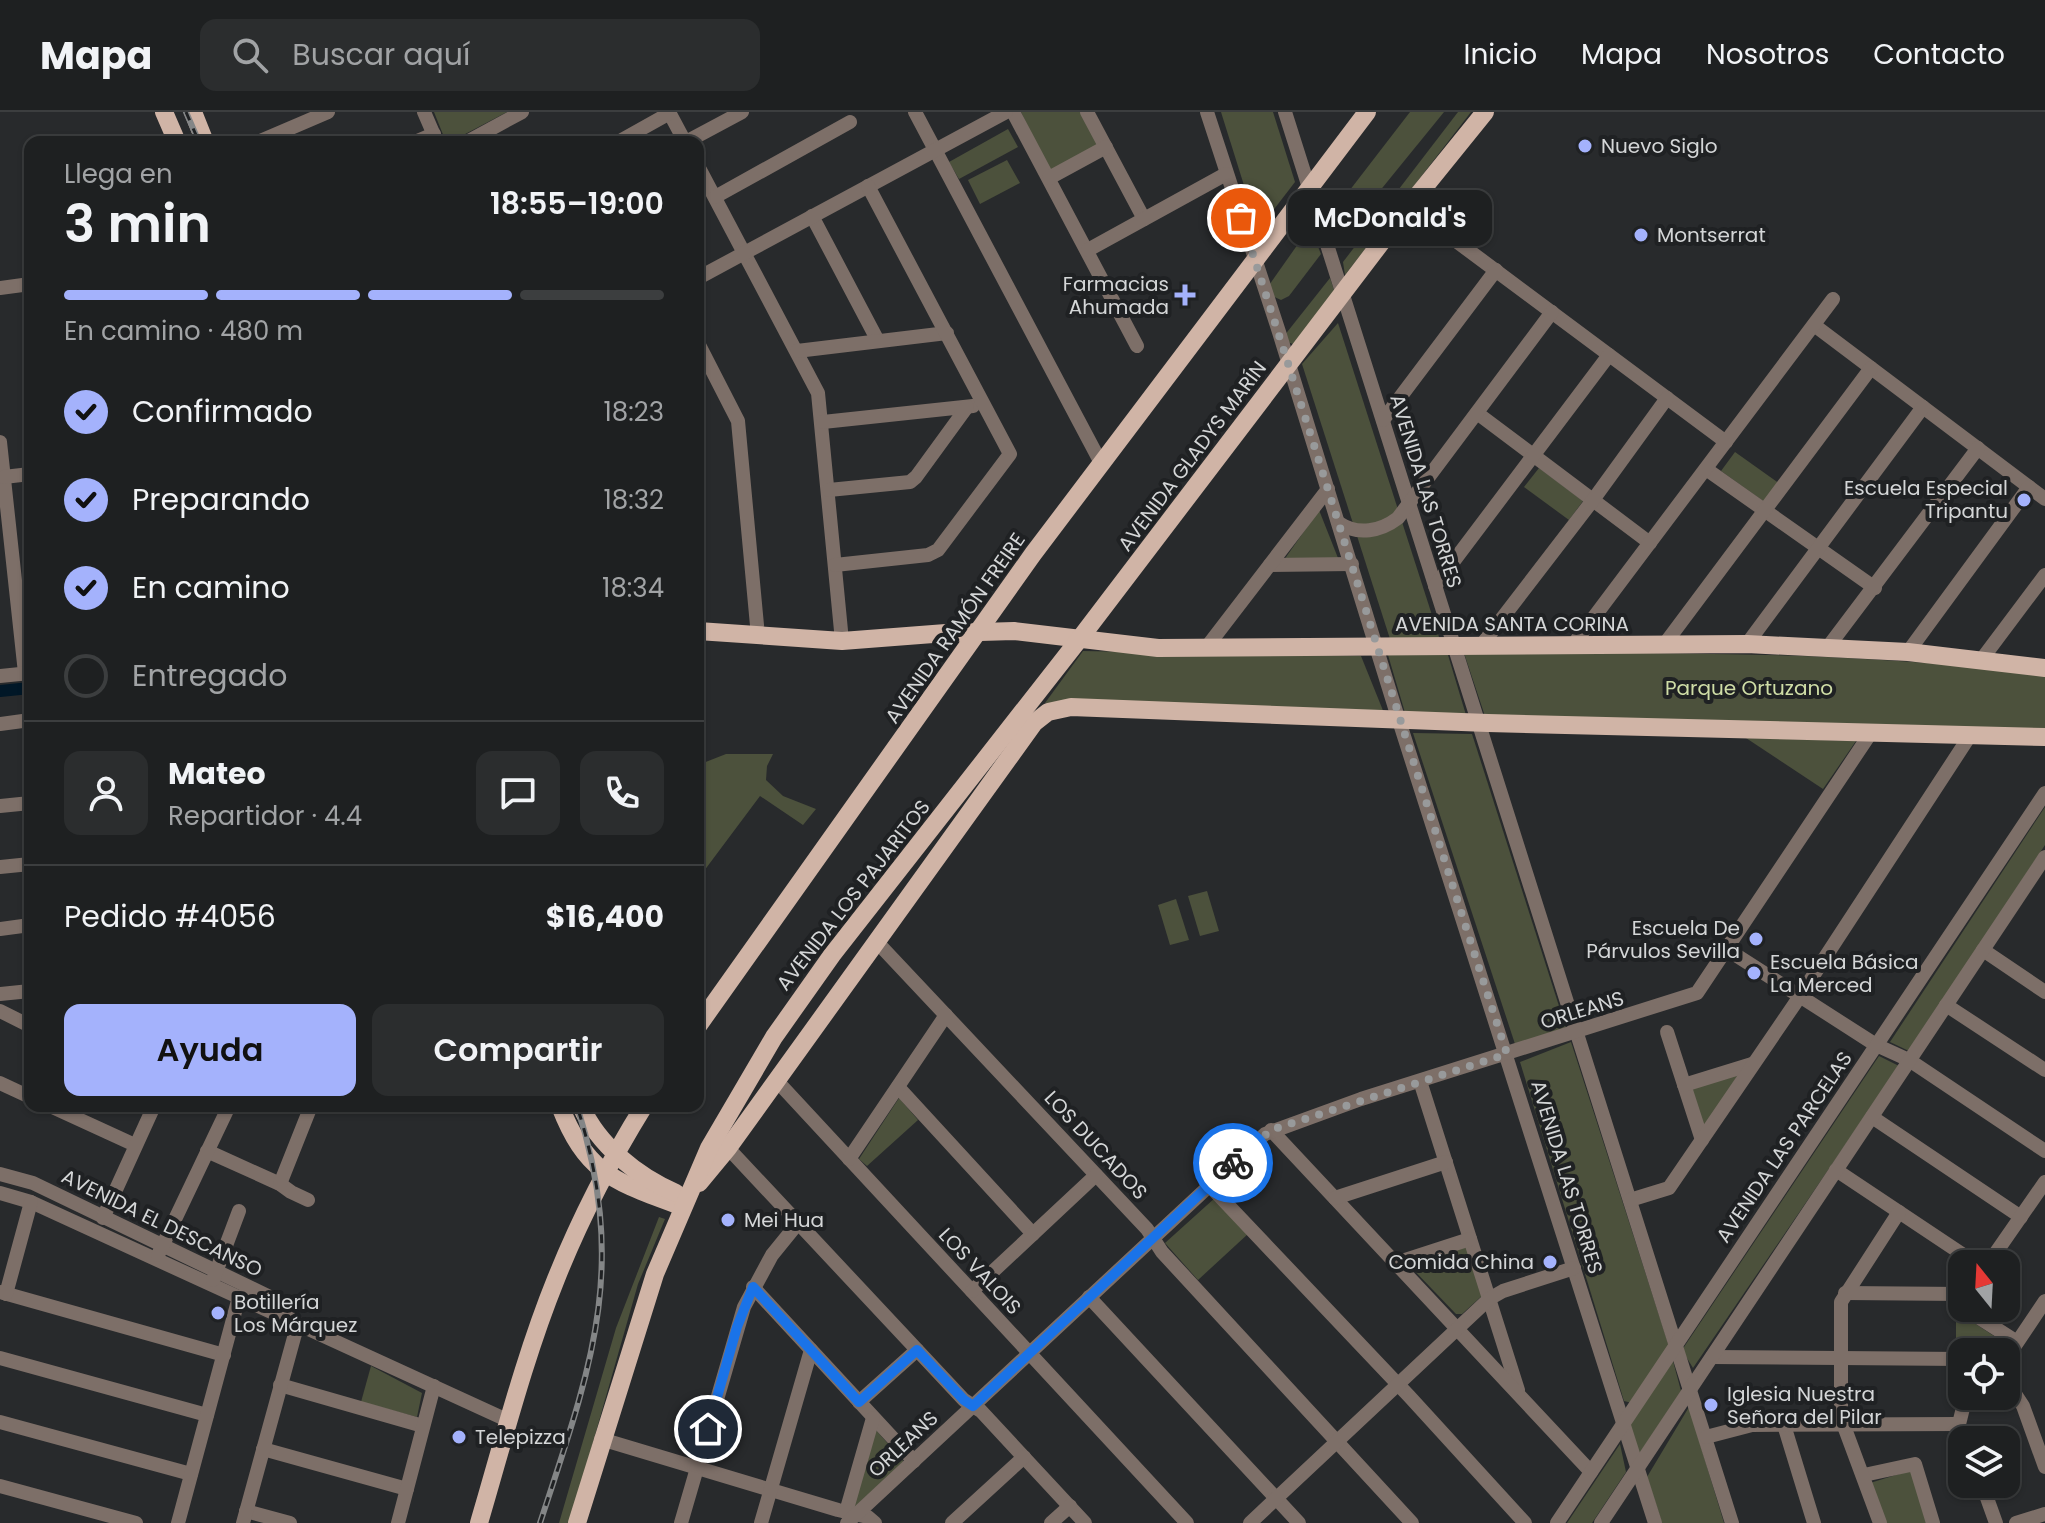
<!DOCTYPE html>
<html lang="es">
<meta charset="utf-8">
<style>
:root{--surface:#1e2021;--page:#2b2d2e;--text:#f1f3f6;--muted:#a1a3a5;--line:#3c3e3f;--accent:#a4b2fc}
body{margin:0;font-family:Poppins,sans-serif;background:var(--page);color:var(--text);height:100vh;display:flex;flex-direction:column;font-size:30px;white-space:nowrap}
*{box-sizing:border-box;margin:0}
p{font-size:26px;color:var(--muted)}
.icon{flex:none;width:44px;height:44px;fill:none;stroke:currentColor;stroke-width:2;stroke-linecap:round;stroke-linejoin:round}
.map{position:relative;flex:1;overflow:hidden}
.sheet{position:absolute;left:24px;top:24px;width:680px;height:976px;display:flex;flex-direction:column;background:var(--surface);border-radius:16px;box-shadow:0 2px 6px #0004,0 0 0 2px var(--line)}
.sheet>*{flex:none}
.needle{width:52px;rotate:342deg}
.buttons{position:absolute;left:1948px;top:1138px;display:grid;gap:16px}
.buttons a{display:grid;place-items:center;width:72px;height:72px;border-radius:16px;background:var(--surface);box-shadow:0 2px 6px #0004,0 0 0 2px var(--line);font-size:40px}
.pin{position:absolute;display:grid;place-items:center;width:68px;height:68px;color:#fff;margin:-34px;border:4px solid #fff;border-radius:50%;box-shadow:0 2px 8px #0007}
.courier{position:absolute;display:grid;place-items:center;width:80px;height:80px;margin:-40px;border:6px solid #1a73e8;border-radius:50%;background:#fff;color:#222;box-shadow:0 2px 10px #0007}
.bubble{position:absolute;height:56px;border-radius:16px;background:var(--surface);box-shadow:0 2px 6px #0004,0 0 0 2px var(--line);font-size:26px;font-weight:600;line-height:56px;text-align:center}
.head em{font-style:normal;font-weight:600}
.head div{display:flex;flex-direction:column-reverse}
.head{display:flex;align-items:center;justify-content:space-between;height:136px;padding:0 40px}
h1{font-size:52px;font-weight:600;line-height:60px}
.bar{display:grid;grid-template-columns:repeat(4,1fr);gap:12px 8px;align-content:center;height:96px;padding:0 40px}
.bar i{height:10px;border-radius:6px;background:var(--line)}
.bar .current{background:var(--accent)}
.bar p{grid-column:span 4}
.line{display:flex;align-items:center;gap:20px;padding:0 40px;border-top:2px solid var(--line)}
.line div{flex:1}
.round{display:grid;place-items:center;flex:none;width:84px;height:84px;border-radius:16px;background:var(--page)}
ol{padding:0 40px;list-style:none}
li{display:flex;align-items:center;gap:24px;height:88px}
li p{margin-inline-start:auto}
li .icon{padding:8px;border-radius:50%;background:var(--accent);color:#111;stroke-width:4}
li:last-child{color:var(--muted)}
li i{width:44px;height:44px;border:4px solid var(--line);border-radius:50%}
.cta{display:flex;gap:16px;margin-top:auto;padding:16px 40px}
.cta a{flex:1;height:92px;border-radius:16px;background:var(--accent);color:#111;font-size:32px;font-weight:600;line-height:92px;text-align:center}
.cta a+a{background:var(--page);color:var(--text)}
header{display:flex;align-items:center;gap:48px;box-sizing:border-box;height:112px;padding:0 40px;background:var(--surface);border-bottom:2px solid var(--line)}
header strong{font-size:38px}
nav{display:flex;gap:44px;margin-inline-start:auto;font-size:28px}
.search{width:560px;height:72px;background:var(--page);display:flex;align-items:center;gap:20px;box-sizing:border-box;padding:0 28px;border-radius:16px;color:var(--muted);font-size:30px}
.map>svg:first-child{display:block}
.green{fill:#4c513c}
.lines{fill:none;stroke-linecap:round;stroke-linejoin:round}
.canal{stroke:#011727;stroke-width:12}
.minor{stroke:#7d6f68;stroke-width:14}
.major{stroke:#d0b4a6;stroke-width:18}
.rail-casing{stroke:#848687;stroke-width:6}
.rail{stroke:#1f2123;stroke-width:3;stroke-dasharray:9;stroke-linecap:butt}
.done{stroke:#989a9b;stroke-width:8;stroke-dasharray:0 14.4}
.route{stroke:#1a73e8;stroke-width:10}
.poi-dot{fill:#a4b2fc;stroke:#1f2123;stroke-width:3}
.labels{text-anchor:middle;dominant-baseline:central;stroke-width:8;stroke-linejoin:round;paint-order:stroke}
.poi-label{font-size:20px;fill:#d4d6d7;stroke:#1f2123;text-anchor:start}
.street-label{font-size:20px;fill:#d4d6d7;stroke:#1f2123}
.park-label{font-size:20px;fill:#cfdda6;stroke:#1f2123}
</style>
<header>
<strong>Mapa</strong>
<div class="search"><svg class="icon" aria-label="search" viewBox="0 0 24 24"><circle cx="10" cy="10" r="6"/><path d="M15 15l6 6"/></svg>Buscar aquí</div>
<nav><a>Inicio</a><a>Mapa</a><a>Nosotros</a><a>Contacto</a></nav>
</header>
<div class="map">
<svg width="2045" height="1411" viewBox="0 0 2045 1411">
<rect width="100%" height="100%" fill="#282a2c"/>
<g class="green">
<polygon points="434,0 507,0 450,30 446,30"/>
<polygon points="1021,0 1081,0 1099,32 1057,58 1049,58"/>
<polygon points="1221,0 1273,0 1295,70 1258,118"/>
<polygon points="1410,0 1444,0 1335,134 1326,109"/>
<polygon points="1458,0 1471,0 1345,163 1343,150"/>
<polygon points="1008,17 1018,35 959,67 949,50"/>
<polygon points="1007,48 1020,71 980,92 968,68"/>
<polygon points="1310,115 1321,142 1289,184 1281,188 1270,183 1267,176"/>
<polygon points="1330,166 1335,181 1296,233 1287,230 1284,224"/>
<polygon points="1338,211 1440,528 1390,527 1302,252"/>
<polygon points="1735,340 1780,372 1766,391 1721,359"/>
<polygon points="1539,356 1583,389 1569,408 1524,375"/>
<polygon points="1319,398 1338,446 1284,448"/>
<polygon points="1083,539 1361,544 1384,601 1045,591"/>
<path d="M 1464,541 C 1659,541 1852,538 2045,563 L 2045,619 L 1486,607 Z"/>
<polygon points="1388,543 1448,543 1466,603 1406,604"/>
<polygon points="1413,621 1472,622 1567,919 1515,932"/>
<polygon points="1746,626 1856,629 1823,677"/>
<polygon points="726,642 773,642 767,654 766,668 783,684 816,697 803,713 760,684 698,767 698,653"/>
<polygon points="2045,695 2045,733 1909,939 1890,930"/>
<polygon points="1207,779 1219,819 1200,824 1188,784"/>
<polygon points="1176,787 1189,828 1170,833 1158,793"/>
<polygon points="1571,930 1669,1234 1632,1291 1624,1289 1520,950"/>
<polygon points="1879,944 1899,954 1693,1256 1682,1238"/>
<polygon points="1740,960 1704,1016 1691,976"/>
<polygon points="899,986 918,1008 867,1054 859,1047"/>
<polygon points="1216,1085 1249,1121 1198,1168 1165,1131"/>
<polygon points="659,1105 665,1107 638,1172 570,1411 559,1411 616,1216"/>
<polygon points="1467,1133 1484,1182 1462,1202 1456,1202 1409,1153"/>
<polygon points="1956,1199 2006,1232 2001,1240 1964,1240 1956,1237"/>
<polygon points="1673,1249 1681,1279 1639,1342 1628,1310"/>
<polygon points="371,1254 422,1281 417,1305 361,1290"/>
<polygon points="1689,1295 1724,1411 1662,1411 1647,1365"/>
<polygon points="875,1317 904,1350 850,1399"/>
<polygon points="1620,1332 1626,1360 1592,1411 1567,1411"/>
<polygon points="1912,1358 1929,1411 1883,1411 1870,1371"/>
</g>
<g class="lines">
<polyline class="canal" points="0,579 30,576"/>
<g class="minor">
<polyline points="424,0 437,30"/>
<polyline points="669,0 685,30"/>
<polyline points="915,0 1101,351"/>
<polyline points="1013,0 1137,234"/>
<polyline points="1087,0 1144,107"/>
<polyline points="1207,0 1279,220 1395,596 1655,1411"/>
<polyline points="1285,0 1732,1411"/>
<polyline points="258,30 328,0"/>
<polyline points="415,30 434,22"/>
<polyline points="467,30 522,0"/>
<polyline points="618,30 670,1"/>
<polyline points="686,30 742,0"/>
<polyline points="698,54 818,281 842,529"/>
<polyline points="1049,66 1106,35"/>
<polyline points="715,85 850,10"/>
<polyline points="1409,94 1726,330"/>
<polyline points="812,104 878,229"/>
<polyline points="1088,138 1226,62"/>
<polyline points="698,166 1006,0"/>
<polyline points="0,176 30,172"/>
<polyline points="1814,213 2045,387"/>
<polyline points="698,231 738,309 758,524"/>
<polyline points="797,239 947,221"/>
<polyline points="1477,301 1650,431"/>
<polyline points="1383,308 1496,158"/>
<polyline points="823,310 973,294"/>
<polyline points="0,330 25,561"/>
<polyline points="1706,357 1875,476"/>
<polyline points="4,365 30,362"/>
<polyline points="829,378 910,370 916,365 967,295"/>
<path d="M 1339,411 C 1358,424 1381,419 1398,406 L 1552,200"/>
<polyline points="835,453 928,443 938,438 1010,342 868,74"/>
<polyline points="1270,453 1352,452"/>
<polyline points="1435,474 1609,243"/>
<polyline points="1747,532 1923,295"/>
<polyline points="1573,533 1833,187"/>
<polyline points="1664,533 1871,256"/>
<polyline points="1480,535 1593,388 1667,286"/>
<polyline points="1828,535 1978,336"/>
<polyline points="1206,536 1328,377"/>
<polyline points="1908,540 2029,375"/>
<polyline points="1982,547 2045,463"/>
<polyline points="0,564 30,561"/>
<polyline points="0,612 30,608"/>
<polyline points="0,694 30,691"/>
<polyline points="0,755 30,752"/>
<polyline points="0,817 30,813"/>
<polyline points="876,829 1147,1117 1162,1140 1412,1411"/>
<polyline points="1728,838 1876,933 1909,948 2045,1039"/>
<polyline points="1983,838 2045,880"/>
<polyline points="0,882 30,879"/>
<polyline points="1946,893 2045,958"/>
<polyline points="0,899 30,914"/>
<polyline points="1667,920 1702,1028"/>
<polyline points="777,969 1187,1411"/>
<polyline points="1420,969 1518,1278"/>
<polyline points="0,971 30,985"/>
<polyline points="1684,973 1752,952"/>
<polyline points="898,975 1033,1122"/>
<polyline points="50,994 135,1033"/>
<polyline points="1872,1005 2021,1105"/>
<polyline points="1271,1018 1591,1360"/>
<polyline points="728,1036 964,1288 981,1299 1085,1411"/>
<polyline points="207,1039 280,1072 291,1080 308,1088"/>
<polyline points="849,1047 946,903"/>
<polyline points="1836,1058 1977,1152"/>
<polyline points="0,1062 33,1071 270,1185 281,1192 295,1208"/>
<polyline points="280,1072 311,994"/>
<polyline points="1209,1073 1409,1284 1525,1411"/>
<polyline points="0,1081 31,1090 509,1309"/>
<polyline points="1335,1086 1446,1050"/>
<polyline points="1630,1088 1669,1076 1794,893 1971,622"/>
<polyline points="103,1106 154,994"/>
<polyline points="158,1143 229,994"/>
<polyline points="1396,1151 1470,1127"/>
<polyline points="1988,1152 2045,1070"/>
<polyline points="213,1168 239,1099"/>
<polyline points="753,1175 914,1349"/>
<polyline points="972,1179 1096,1063"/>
<polyline points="0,1180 224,1243"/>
<polyline points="1845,1181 1962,1182"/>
<polyline points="6,1182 31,1090"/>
<polyline points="1089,1185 1299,1411"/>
<polyline points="1964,1196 2017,1230"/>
<polyline points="1712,1245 1962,1247"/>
<polyline points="0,1246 207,1303"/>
<polyline points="2006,1247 2045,1189"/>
<polyline points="2006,1268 2023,1294 2045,1355"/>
<polyline points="280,1273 423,1314"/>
<polyline points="859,1290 917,1238"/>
<polyline points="0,1310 191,1362"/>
<polyline points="1959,1312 1966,1284"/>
<polyline points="1784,1313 1814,1411"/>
<polyline points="1706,1325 1752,1313 1959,1312"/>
<polyline points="601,1327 838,1398 868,1405 875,1411"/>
<polyline points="263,1337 407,1377"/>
<polyline points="1864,1363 1915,1352 1933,1411"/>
<polyline points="1982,1372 1996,1411"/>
<polyline points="0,1374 136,1411"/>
<polyline points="246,1399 290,1411"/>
<polyline points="846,1400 873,1306"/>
<polyline points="178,1411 239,1185"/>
<polyline points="243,1411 298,1211"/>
<polyline points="398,1411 434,1274"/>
<polyline points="681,1411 744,1195 772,1143 798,1111"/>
<polyline points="761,1411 811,1238"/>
<polyline points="847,1411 1265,1022 1361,987 1697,881 1872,619"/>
<polyline points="952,1411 1024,1345"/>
<polyline points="1051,1411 1070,1394"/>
<polyline points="1250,1411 1489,1187 1503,1179 1574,1156"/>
<polyline points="1557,1411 2045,681"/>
<polyline points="1601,1411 2045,745"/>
<polyline points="1880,1411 1841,1306 1841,1190 1899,1100"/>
<polyline points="2016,1411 2045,1402"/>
</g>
<g class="major">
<polyline points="164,0 177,30"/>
<polyline points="193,0 205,30"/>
<polyline points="698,519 842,529 946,521 1014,519 1158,536 1747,532 1908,540 2045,556"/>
<polyline points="698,914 1033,442 1367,0"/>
<path d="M 560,994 C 587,1064 617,1070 683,1095"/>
<path d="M 581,994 C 598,1033 638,1065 676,1081"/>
<polyline points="699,1071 728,1036 1034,611 1048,600 1071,595 1488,611 2045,625"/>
<path d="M 479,1411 C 503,1330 524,1246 556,1167 C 580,1107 610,1049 644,994"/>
<polyline points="577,1411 655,1162 709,1036 774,925 832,843 1081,525 1409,94 1485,0"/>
</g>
<g class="rail-casing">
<g id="rail">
<polyline points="186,0 199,30"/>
<path d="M 540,1411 C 591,1256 629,1157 577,994"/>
</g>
</g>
<use href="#rail" class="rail"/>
</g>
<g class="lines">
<path class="done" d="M 1233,1051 L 1271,1018 L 1507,942 C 1416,664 1332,384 1241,106"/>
<polyline class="route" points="708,1317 737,1215 753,1175 859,1290 917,1238 964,1288 973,1294 1233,1051"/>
</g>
<g class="poi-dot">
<circle cx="1585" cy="34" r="8"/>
<circle cx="1641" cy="123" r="8"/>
<path d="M1181 171h8v8h8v8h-8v8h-8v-8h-8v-8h8z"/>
<circle cx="2024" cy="388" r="8"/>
<circle cx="1756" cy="827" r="8"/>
<circle cx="1754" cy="861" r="8"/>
<circle cx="728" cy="1108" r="8"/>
<circle cx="1550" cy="1150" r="8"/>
<circle cx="218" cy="1201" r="8"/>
<circle cx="1711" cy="1293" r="8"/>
<circle cx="459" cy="1325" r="8"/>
</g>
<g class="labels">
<g class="poi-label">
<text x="1601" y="34">Nuevo Siglo</text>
<text x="1657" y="123">Montserrat</text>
<text x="1169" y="172" text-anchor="end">Farmacias<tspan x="1169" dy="23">Ahumada</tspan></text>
<text x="2008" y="376" text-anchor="end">Escuela Especial<tspan x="2008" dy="23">Tripantu</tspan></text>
<text x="1740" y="816" text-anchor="end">Escuela De<tspan x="1740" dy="23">Párvulos Sevilla</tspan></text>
<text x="1770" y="850">Escuela Básica<tspan x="1770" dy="23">La Merced</tspan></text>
<text x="744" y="1108">Mei Hua</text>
<text x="1534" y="1150" text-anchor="end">Comida China</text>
<text x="234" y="1190">Botillería<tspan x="234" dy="23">Los Márquez</tspan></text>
<text x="1727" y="1282">Iglesia Nuestra<tspan x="1727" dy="23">Señora del Pilar</tspan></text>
<text x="475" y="1325">Telepizza</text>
</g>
<g class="street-label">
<text transform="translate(1192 344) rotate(-53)">AVENIDA GLADYS MARÍN</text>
<text transform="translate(1426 379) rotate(73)">AVENIDA LAS TORRES</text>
<text x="1512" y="512">AVENIDA SANTA CORINA</text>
<text transform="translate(955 516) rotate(-55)">AVENIDA RAMÓN FREIRE</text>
<text transform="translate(853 783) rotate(-52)">AVENIDA LOS PAJARITOS</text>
<text transform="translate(1582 898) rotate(-17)">ORLEANS</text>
<text transform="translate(1096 1033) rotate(47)">LOS DUCADOS</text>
<text transform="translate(1784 1035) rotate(-56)">AVENIDA LAS PARCELAS</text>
<text transform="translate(1567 1065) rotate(73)">AVENIDA LAS TORRES</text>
<text transform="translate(162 1111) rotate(26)">AVENIDA EL DESCANSO</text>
<text transform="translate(980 1159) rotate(47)">LOS VALOIS</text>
<text transform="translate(903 1332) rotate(-43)">ORLEANS</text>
</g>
<g class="park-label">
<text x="1749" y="576">Parque Ortuzano</text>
</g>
</g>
</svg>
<div class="buttons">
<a><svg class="needle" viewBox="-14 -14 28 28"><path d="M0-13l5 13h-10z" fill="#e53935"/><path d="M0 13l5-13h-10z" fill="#a1a3a5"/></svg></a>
<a><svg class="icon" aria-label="locate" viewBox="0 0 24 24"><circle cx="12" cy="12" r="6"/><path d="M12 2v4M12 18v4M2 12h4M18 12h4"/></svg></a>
<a><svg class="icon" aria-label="layers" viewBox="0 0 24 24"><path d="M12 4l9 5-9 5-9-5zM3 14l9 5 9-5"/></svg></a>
</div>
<div class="pin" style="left:1241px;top:106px;background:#ea580c"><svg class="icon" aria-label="bag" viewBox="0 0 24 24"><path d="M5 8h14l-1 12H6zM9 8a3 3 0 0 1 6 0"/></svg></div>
<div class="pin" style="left:708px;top:1317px;background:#1f2937"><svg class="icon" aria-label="home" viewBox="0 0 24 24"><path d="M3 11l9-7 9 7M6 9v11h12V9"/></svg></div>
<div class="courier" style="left:1233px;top:1051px"><svg class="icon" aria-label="bike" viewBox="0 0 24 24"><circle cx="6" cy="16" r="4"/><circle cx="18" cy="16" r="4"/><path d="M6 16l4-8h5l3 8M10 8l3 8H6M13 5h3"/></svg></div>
<div class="bubble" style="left:1288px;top:78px;width:204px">McDonald's</div>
<section class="sheet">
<div class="head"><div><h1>3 min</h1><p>Llega en</p></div><em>18:55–19:00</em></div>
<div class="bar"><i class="current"></i><i class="current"></i><i class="current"></i><i></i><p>En camino · 480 m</p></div>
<ol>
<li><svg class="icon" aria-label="check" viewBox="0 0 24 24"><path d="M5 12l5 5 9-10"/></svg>Confirmado<p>18:23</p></li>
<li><svg class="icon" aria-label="check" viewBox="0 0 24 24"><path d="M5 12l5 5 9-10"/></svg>Preparando<p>18:32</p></li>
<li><svg class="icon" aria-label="check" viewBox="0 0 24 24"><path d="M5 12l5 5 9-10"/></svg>En camino<p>18:34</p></li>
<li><i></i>Entregado</li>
</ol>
<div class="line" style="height:144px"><a class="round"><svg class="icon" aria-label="person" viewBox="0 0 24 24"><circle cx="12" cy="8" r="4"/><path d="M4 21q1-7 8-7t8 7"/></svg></a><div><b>Mateo</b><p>Repartidor · 4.4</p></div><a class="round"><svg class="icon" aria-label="chat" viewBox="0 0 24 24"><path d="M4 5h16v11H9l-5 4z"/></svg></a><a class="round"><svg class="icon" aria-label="phone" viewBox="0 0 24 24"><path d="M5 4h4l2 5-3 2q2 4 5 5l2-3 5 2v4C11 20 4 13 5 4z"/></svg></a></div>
<div class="line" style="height:104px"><div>Pedido #4056</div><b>$16,400</b></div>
<div class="cta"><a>Ayuda</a><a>Compartir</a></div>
</section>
</div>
